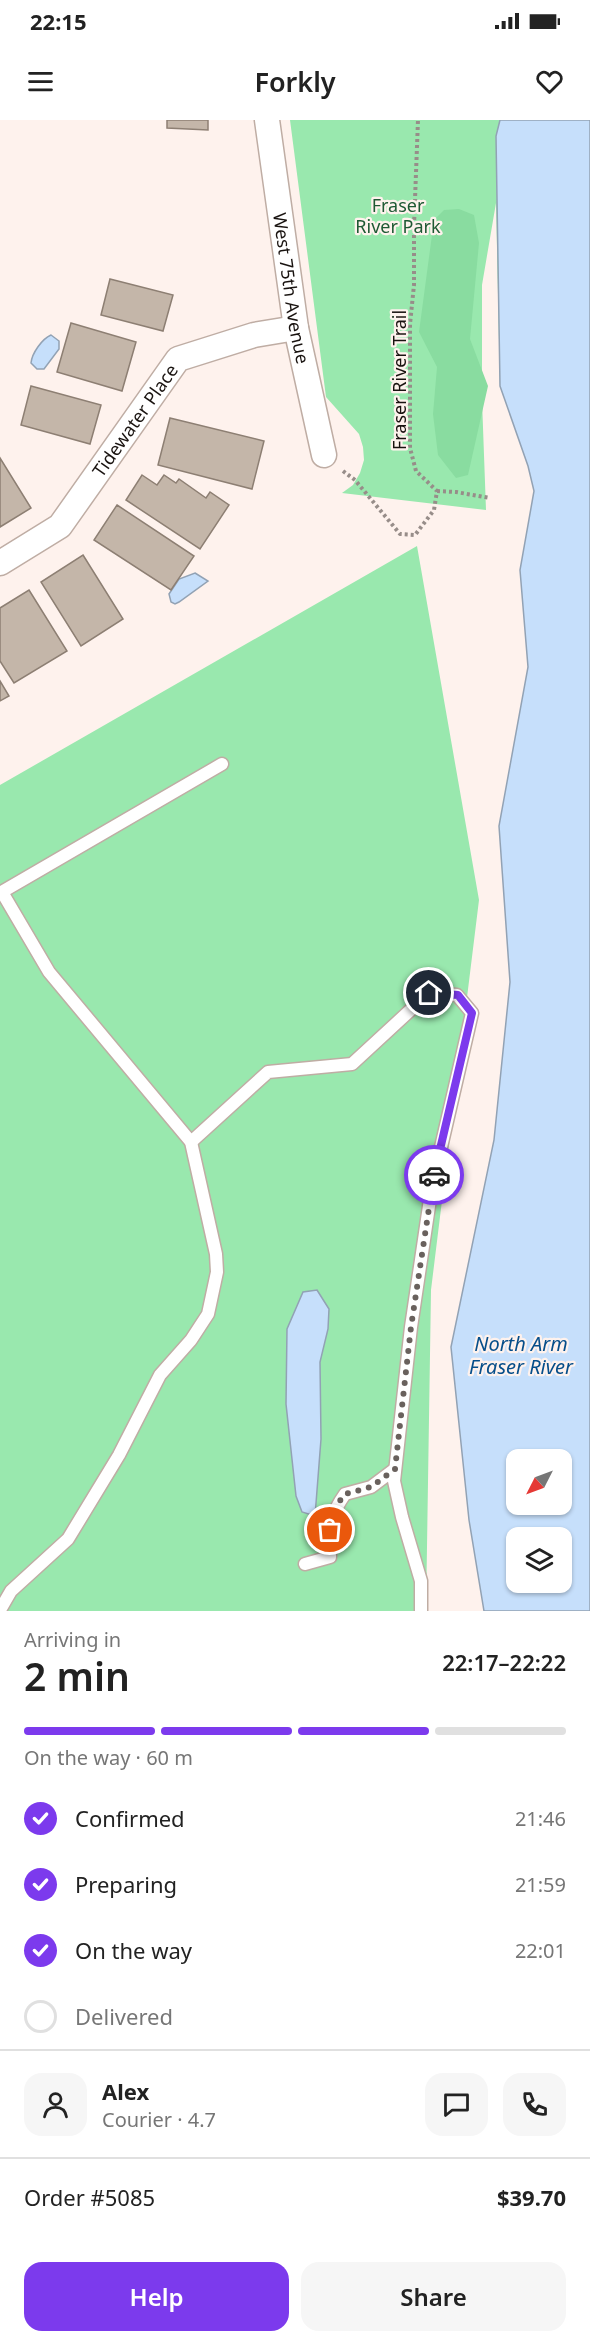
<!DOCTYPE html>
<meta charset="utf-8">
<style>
:root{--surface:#fff;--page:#f6f6f6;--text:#222;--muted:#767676;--line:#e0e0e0;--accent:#7c3aed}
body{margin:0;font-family:"Noto Sans",sans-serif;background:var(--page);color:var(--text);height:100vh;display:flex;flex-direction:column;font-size:22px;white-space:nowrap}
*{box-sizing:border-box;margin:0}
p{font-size:20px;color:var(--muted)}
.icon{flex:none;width:33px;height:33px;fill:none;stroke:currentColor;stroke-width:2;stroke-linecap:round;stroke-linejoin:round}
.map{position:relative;height:1491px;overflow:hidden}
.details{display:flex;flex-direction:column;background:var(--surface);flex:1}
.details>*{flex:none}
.needle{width:39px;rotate:228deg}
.tools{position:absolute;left:506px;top:1329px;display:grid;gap:12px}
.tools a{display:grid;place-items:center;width:66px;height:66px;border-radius:12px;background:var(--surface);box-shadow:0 2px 4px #0004;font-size:30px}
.pin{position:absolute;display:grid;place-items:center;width:51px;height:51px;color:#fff;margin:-26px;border:3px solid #fff;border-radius:50%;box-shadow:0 2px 6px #0007}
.courier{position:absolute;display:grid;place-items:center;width:60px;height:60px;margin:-30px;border:4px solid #7c3aed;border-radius:50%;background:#fff;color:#222;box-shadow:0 2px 8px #0007}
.headline em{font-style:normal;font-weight:600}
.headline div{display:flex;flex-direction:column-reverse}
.headline{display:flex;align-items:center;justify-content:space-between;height:102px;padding:0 24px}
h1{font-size:39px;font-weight:600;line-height:45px}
.bar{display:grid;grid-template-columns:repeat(4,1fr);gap:9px 6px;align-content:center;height:72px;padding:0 24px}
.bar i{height:8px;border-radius:4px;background:var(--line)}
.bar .active{background:var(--accent)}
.bar p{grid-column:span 4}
.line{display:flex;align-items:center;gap:15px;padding:0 24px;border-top:2px solid var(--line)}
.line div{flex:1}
.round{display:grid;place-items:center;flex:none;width:63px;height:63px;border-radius:18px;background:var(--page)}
ol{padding:0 24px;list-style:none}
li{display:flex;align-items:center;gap:18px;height:66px}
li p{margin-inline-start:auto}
li .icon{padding:6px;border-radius:50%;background:var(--accent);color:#fff;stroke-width:4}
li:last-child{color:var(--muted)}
li i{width:33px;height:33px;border:3px solid var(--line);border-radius:50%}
.button{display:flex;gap:12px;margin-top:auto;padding:12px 24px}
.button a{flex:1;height:69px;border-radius:18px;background:var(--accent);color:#fff;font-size:24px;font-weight:600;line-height:69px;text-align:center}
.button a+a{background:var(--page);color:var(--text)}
.status{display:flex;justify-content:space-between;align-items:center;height:42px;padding:0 30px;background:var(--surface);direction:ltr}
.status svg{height:16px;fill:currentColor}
header{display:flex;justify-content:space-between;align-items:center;height:78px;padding:0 24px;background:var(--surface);font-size:27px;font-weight:600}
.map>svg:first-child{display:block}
.green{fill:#99e8ae}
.forest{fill:#89dca0}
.water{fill:#c6dffb;stroke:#92a2b4;stroke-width:1.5;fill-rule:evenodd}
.building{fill:#c4b6a9;stroke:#8d7f73;stroke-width:1.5}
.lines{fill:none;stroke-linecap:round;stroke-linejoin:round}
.service-casing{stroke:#bfada4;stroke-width:15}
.minor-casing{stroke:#bfada4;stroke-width:27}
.path{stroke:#978d89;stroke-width:4;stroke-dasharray:3 3;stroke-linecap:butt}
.service{stroke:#fff;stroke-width:12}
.minor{stroke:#fff;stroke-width:24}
.done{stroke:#69615d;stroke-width:6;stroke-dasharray:0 10.8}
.route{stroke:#7c3aed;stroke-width:8}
.labels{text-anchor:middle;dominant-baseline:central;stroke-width:4.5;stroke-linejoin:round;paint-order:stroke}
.park-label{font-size:18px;fill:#1e5933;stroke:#fef2ed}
.street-label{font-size:18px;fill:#191310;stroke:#fef2ed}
.water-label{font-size:20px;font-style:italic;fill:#064e8a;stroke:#fef2ed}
</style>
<div class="status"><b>22:15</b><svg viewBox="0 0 49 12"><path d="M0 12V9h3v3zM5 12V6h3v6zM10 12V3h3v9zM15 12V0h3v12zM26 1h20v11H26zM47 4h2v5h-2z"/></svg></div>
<header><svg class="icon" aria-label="menu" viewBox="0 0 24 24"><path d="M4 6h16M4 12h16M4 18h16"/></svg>Forkly<svg class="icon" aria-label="heart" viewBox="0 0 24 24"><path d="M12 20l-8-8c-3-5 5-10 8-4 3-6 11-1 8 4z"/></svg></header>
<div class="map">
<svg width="590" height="1491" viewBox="0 0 590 1491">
<rect width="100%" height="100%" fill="#fef2ed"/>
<g class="green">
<polygon points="290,0 557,0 500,266 496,83 482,165 482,280 486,390 342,373 353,365 360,353 364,340 363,327 359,314 326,277"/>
<polygon points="417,426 479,780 431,1170 426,1491 0,1491 0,665"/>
</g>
<polygon class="forest" points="459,89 474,95 479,123 470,219 488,266 468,355 456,358 438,335 433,294 437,247 419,212 434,100 444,90"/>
<g class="water">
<path d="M 500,0 L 590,0 L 590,1491 L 484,1491 L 469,1400 L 451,1227 L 494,1020 L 510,862 L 499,706 L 528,547 L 520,450 L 534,371 L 528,346 L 500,266 L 496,16 ZM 516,1340 L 561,1340 L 561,1384 L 516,1384 ZM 516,1418 L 561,1418 L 561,1462 L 516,1462 Z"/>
<path d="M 51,215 L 59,221 L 59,229 L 44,249 L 37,249 L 31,243 C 32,233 42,219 51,215 Z"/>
<polygon points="195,453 208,461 179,482 175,484 171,482 169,474 179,459"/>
<polygon points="317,1170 329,1189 328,1209 320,1242 321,1319 315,1396 302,1392 296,1376 286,1284 287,1209 303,1172"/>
</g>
<g class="building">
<polygon points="167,0 208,0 208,10 167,8"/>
<polygon points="110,159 173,175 163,211 101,195"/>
<polygon points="71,203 136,222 122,271 57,252"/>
<polygon points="31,266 101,285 90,324 21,305"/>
<polygon points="170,298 264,321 252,369 158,345"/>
<polygon points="0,338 31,388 0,407"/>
<polygon points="142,355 157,365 164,355 176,363 179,359 206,378 210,372 229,385 200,429 126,380"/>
<polygon points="117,385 194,436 171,470 94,420"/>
<polygon points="83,435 123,499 81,526 41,462"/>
<polygon points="29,470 67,531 14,563 0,541 0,488"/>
<polygon points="0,561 9,576 0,581"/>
</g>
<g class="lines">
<g class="service-casing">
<g id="service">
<polyline points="0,773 222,644"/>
<polyline points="191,1022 268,952 352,944 429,873 457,875 472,893 432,1066 411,1207 394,1361 402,1397 421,1461 421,1491"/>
<path d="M 305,1444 L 330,1437 C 330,1409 328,1398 345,1374 L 371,1367 L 395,1349"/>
<polyline points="0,1490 11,1471 68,1419 119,1335 160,1255 191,1220 208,1194 217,1152 216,1134 191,1022 49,852 2,772"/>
</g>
</g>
<g class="minor-casing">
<g id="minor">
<path id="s1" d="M 267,0 L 296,208 L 324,335"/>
<path id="s2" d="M 0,443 L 60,406 L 178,239 L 254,215 L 296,208"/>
</g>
</g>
<g class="path">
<polyline points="343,351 355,360 400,414 415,415 434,390 437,371 416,351 410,328 410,204 414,165 414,106 418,0"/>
<polyline points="437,371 456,372 490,378"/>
</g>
<use href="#service" class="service"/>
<use href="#minor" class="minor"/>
</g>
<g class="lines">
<polyline class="done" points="330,1410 333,1390 345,1374 371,1367 395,1349 411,1207 434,1055"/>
<polyline class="route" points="429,873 458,875 472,893 434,1055"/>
</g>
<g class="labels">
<g class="park-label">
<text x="398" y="85">Fraser<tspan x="398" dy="21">River Park</tspan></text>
</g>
<g class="street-label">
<text stroke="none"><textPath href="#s1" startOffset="170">West 75th Avenue</textPath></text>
<text transform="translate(399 260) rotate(-90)">Fraser River Trail</text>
<text stroke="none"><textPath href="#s2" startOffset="200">Tidewater Place</textPath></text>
</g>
<g class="water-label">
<text x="521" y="1223">North Arm<tspan x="521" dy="23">Fraser River</tspan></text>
</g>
</g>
</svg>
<div class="tools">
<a><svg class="needle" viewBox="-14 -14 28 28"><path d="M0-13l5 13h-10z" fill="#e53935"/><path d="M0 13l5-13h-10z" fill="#767676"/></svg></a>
<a><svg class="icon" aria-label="layers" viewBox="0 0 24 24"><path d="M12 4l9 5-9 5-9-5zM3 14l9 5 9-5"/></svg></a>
</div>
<div class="pin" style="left:330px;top:1410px;background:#ea580c"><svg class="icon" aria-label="bag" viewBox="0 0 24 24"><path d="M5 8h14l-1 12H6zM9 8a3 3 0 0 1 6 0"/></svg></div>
<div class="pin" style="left:429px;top:873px;background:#1f2937"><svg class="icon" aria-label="home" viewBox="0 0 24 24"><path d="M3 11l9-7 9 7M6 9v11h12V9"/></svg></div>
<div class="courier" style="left:434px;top:1055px"><svg class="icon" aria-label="car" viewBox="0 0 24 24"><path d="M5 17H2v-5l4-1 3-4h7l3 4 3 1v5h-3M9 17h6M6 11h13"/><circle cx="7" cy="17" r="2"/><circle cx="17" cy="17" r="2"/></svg></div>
</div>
<section class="details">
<div class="headline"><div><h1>2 min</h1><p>Arriving in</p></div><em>22:17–22:22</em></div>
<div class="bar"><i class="active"></i><i class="active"></i><i class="active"></i><i></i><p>On the way · 60 m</p></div>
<ol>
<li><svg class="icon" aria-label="check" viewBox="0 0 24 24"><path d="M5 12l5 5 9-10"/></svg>Confirmed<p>21:46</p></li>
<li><svg class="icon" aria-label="check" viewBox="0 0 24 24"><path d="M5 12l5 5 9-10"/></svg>Preparing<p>21:59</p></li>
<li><svg class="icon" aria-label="check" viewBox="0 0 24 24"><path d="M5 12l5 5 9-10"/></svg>On the way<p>22:01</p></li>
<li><i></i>Delivered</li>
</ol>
<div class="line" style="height:108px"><a class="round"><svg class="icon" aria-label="person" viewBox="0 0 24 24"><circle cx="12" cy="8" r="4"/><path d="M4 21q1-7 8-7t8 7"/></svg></a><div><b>Alex</b><p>Courier · 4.7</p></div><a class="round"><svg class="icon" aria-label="chat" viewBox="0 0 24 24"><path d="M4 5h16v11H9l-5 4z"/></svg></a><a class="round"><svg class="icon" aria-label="phone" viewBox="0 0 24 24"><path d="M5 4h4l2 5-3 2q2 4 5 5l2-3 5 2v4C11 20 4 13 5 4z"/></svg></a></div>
<div class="line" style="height:78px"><div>Order #5085</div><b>$39.70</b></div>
<div class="button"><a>Help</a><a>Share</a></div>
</section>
